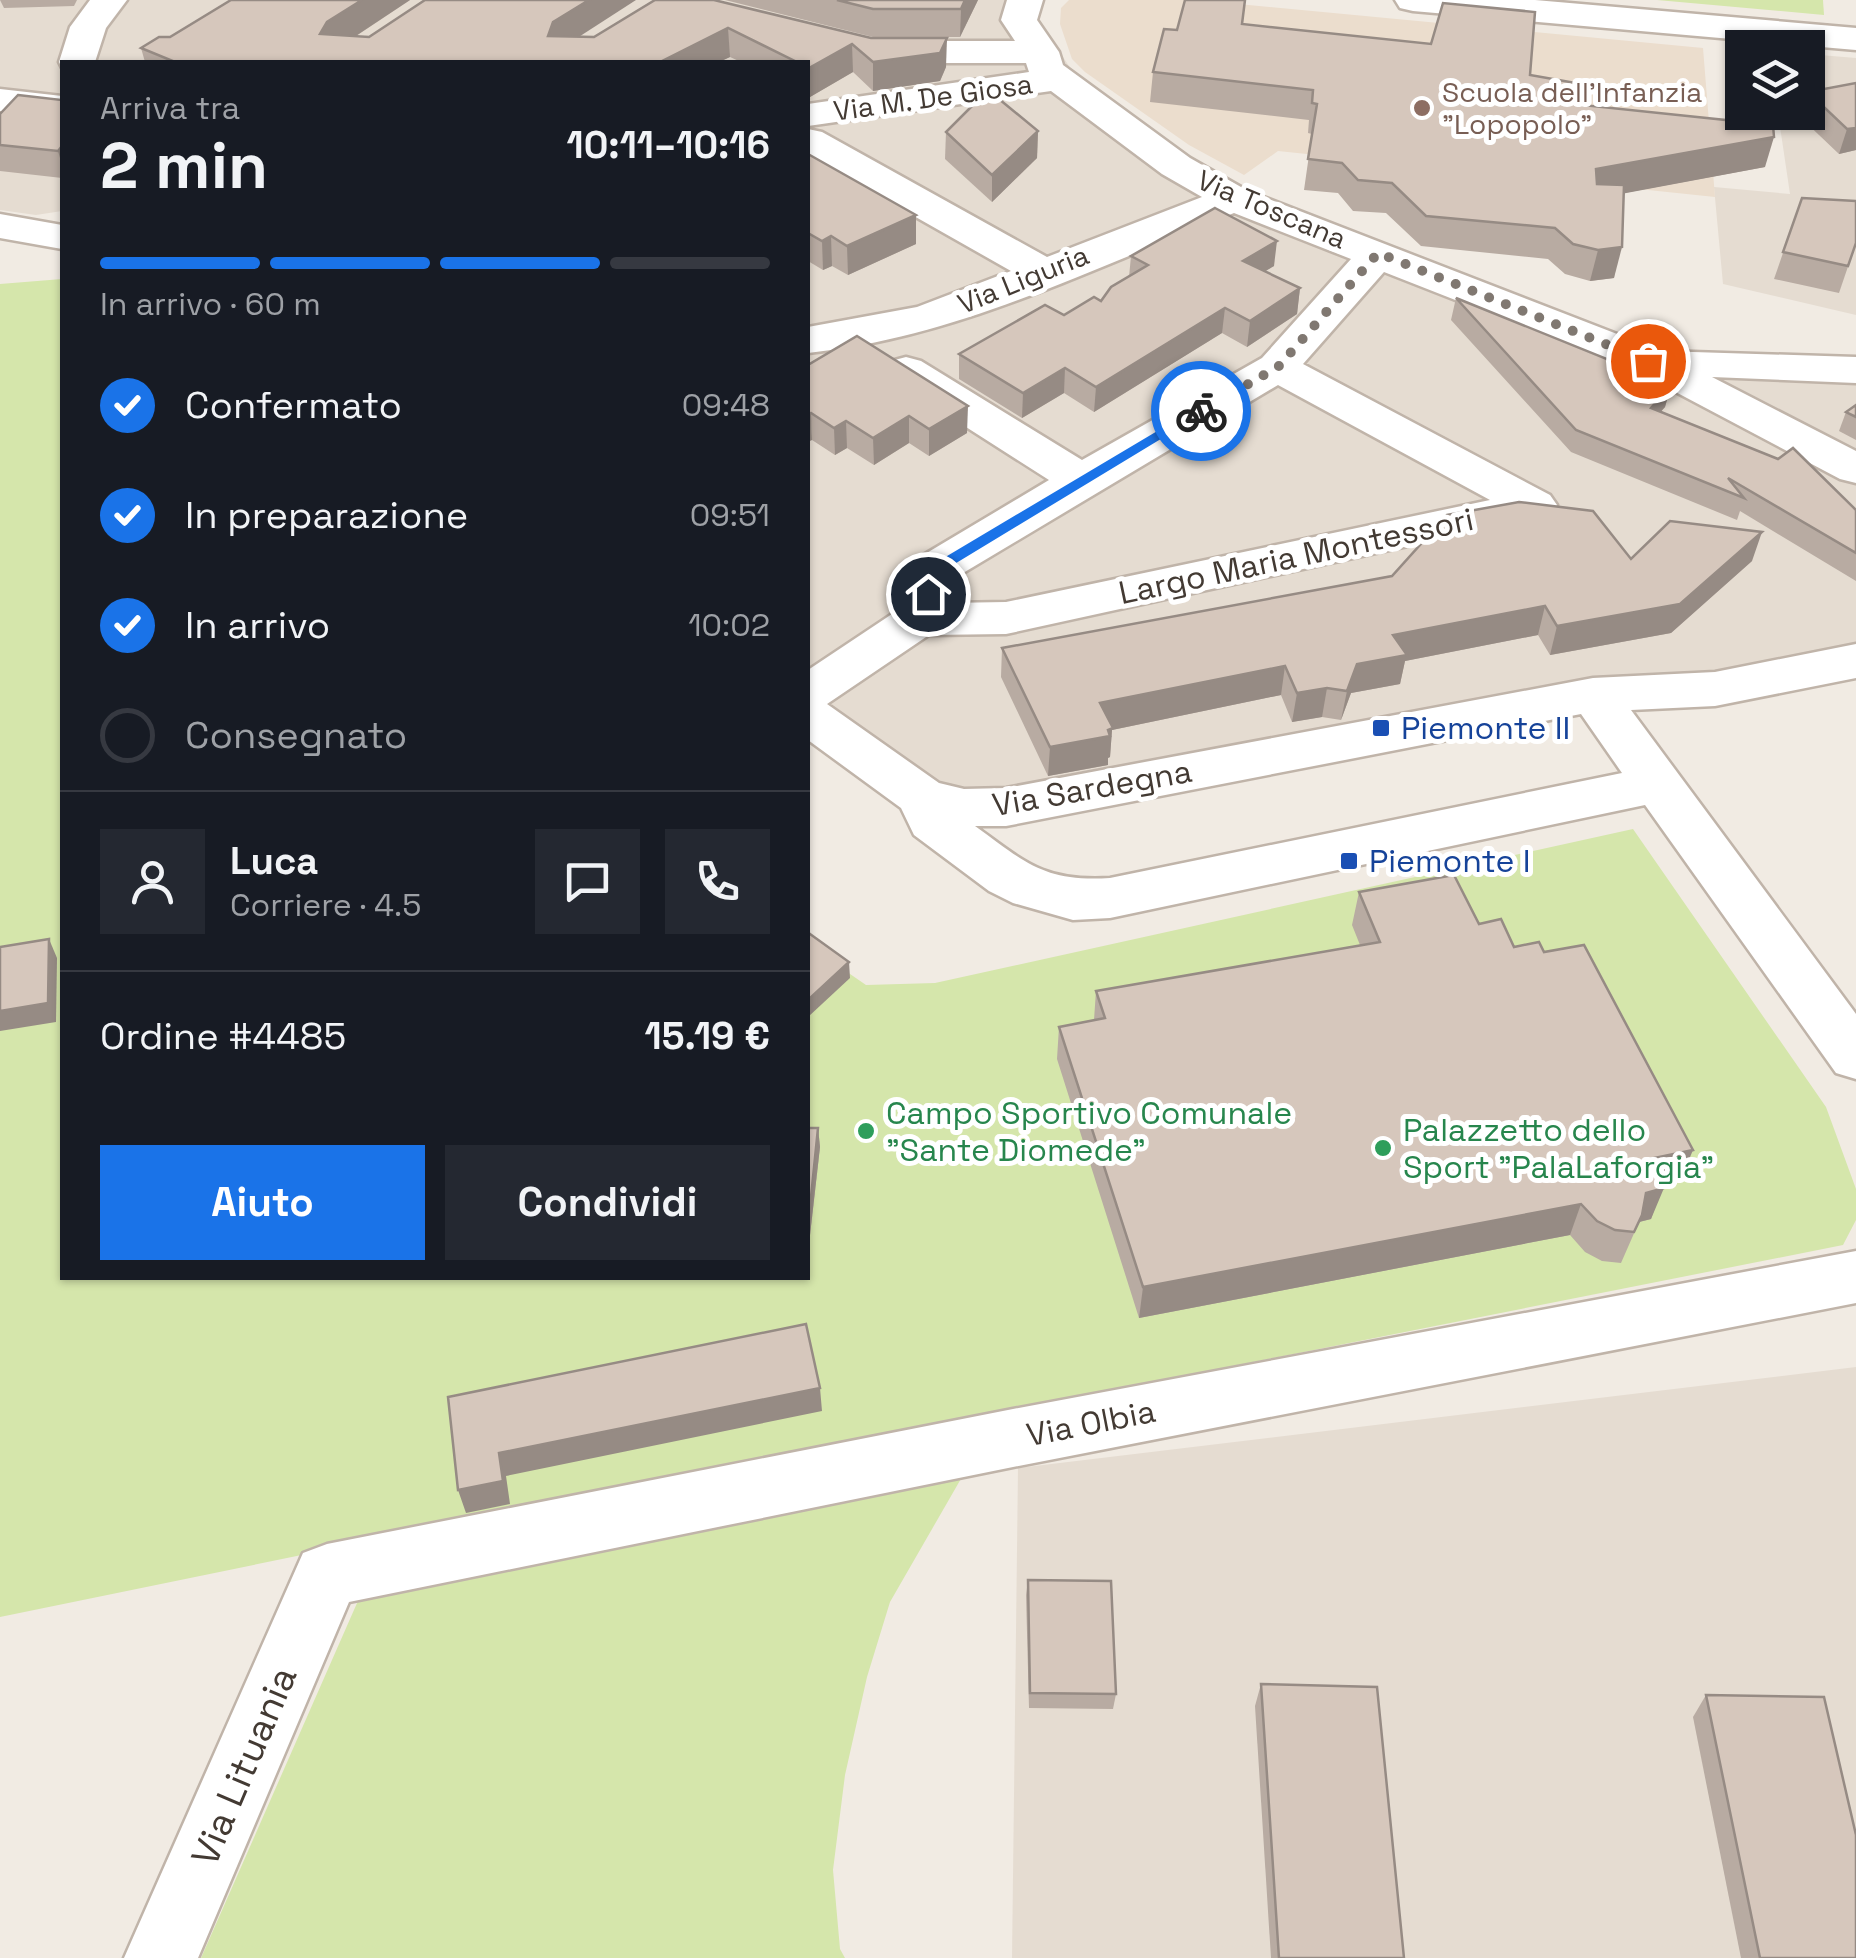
<!DOCTYPE html>
<html lang="it">
<meta charset="utf-8">
<style>
:root{--surface:#171b24;--page:#242831;--text:#f1f3f6;--muted:#9ea1a6;--line:#363941;--accent:#1a73e8}
body{margin:0;font-family:"Space Grotesk",sans-serif;background:var(--page);color:var(--text);height:100vh;display:flex;flex-direction:column;font-size:38px;white-space:nowrap}
*{box-sizing:border-box;margin:0}
p{font-size:32px;color:var(--muted)}
.icon{flex:none;width:55px;height:55px;fill:none;stroke:currentColor;stroke-width:2;stroke-linecap:round;stroke-linejoin:round}
.map{position:relative;flex:1;overflow:hidden}
.panel{position:absolute;left:60px;top:60px;width:750px;height:1220px;display:flex;flex-direction:column;background:var(--surface);border-radius:0px;box-shadow:0 2px 8px #0004}
.panel>*{flex:none}
.buttons{position:absolute;left:1725px;top:30px;display:grid;gap:20px}
.buttons a{display:grid;place-items:center;width:100px;height:100px;border-radius:0px;background:var(--surface);box-shadow:0 2px 8px #0004;font-size:50px}
.pin{position:absolute;display:grid;place-items:center;width:85px;height:85px;color:#fff;margin:-42px;border:5px solid #fff;border-radius:50%;box-shadow:0 2px 10px #0007}
.courier{position:absolute;display:grid;place-items:center;width:100px;height:100px;margin:-50px;border:8px solid #1a73e8;border-radius:50%;background:#fff;color:#222;box-shadow:0 2px 12px #0007}
.head em{font-style:normal;font-weight:800}
.head div{display:flex;flex-direction:column-reverse}
.head{display:flex;align-items:center;justify-content:space-between;height:170px;padding:0 40px}
h1{font-size:65px;font-weight:800;line-height:75px}
.bar{display:grid;grid-template-columns:repeat(4,1fr);gap:15px 10px;align-content:center;height:120px;padding:0 40px}
.bar i{height:12px;border-radius:8px;background:var(--line)}
.bar .active{background:var(--accent)}
.bar p{grid-column:span 4}
.line{display:flex;align-items:center;gap:25px;padding:0 40px;border-top:2px solid var(--line)}
.line div{flex:1}
.round{display:grid;place-items:center;flex:none;width:105px;height:105px;border-radius:0px;background:var(--page)}
ol{padding:0 40px;list-style:none}
li{display:flex;align-items:center;gap:30px;height:110px}
li p{margin-inline-start:auto}
li .icon{padding:10px;border-radius:50%;background:var(--accent);color:#fff;stroke-width:4}
li:last-child{color:var(--muted)}
li i{width:55px;height:55px;border:5px solid var(--line);border-radius:50%}
.button{display:flex;gap:20px;margin-top:auto;padding:20px 40px}
.button a{flex:1;height:115px;border-radius:0px;background:var(--accent);color:#fff;font-size:40px;font-weight:800;line-height:115px;text-align:center}
.button a+a{background:var(--page);color:var(--text)}
.map>svg:first-child{display:block}
.residential{fill:#e5dcd1}
.education{fill:#ebddcd}
.green{fill:#d5e6ab}
.lines{fill:none;stroke-linecap:round;stroke-linejoin:round}
.street-casing{stroke:#c0b4a9;stroke-width:5}
.street{fill:#fff;fill-rule:evenodd}
.wall{fill:#b8aba2}
.shaded-wall{fill:#968b84}
.building{fill:#d6c7bc;stroke:#968b84;stroke-width:2.5}
.route{fill:#1a73e8}
.done{stroke:#807871;stroke-width:10;stroke-dasharray:0 18}
.education-dot{fill:#8d6e63;stroke:#fff;stroke-width:4}
.transit-dot{fill:#1a4fb4;stroke:#fff;stroke-width:4}
.leisure-dot{fill:#2e9e5b;stroke:#fff;stroke-width:4}
.labels{text-anchor:middle;dominant-baseline:central;stroke-width:10;stroke-linejoin:round;paint-order:stroke}
.far-education-label{font-size:28px;fill:#785e54;stroke:#fff;text-anchor:start}
.far-street-label{font-size:28px;fill:#433a33;stroke:#fff}
.street-label{font-size:32px;fill:#433a33;stroke:#fff}
.transit-label{font-size:32px;fill:#164399;stroke:#fff;text-anchor:start}
.leisure-label{font-size:32px;fill:#27864d;stroke:#fff;text-anchor:start}
.near-street-label{font-size:38px;fill:#433a33;stroke:#fff}
</style>
<div class="map">
<svg width="1856" height="1958" viewBox="0 0 1856 1958">
<rect width="100%" height="100%" fill="#f1ebe3"/>
<g class="residential">
<polygon points="0,0 1025,0 1077,78 1229,182 1644,351 1856,381 1856,661 1006,807 923,798 808,715 808,62 62,62 62,211 36,215 0,210"/>
<polygon points="1808,54 1856,58 1856,315 1723,284 1714,187 1790,194 1778,113 1808,112"/>
<polygon points="1856,1367 1856,1958 1012,1958 1018,1468"/>
</g>
<polygon class="education" points="1069,0 1196,0 1703,48 1715,197 1278,151 1244,175 1189,145 1085,72 1072,59 1060,24 1061,8"/>
<g class="green">
<polygon points="1657,0 1823,0 1824,15"/>
<polygon points="62,279 62,1278 808,1278 808,945 866,985 935,983 1633,829 1826,1107 1856,1189 1856,1220 1843,1245 906,1431 0,1617 0,284"/>
<polygon points="962,1477 890,1602 867,1677 845,1775 833,1870 840,1949 845,1958 201,1958 361,1594 380,1584"/>
</g>
<g class="lines">
<g class="street-casing">
<g id="street">
<polygon points="90,0 127,0 106,28 95,62 62,62 62,68 59,62 70,27"/>
<path d="M 1007,0 L 1043,0 L 1037,20 L 1059,52 L 1063,65 L 1190,158 L 1248,191 L 1661,351 L 1856,357 L 1856,383 L 1712,377 L 1856,451 L 1856,483 L 1840,479 L 1634,370 L 1384,272 L 1303,364 L 1550,495 L 1557,505 L 1550,515 L 1006,634 L 929,635 L 827,704 L 939,783 L 964,789 L 1006,788 L 1593,678 L 1715,672 L 1856,644 L 1856,678 L 1715,706 L 1631,710 L 1856,1014 L 1856,1079 L 1836,1073 L 1645,805 L 1110,918 L 1073,920 L 1013,903 L 989,891 L 914,835 L 901,808 L 808,740 L 808,670 L 898,610 L 920,557 L 1049,480 L 891,379 L 884,370 L 891,361 L 906,357 L 921,361 L 1082,460 L 1262,358 L 1351,259 L 1234,213 C 1096,267 956,338 808,353 L 808,327 L 917,307 L 1011,271 L 808,156 L 808,129 L 822,132 L 1047,257 L 1202,197 L 1162,174 L 1051,91 L 808,126 L 808,104 L 1029,72 L 1026,63 L 871,63 L 858,60 L 853,52 L 858,44 L 871,41 L 1015,41 L 1001,20 ZM 1278,385 L 1490,500 L 1006,602 L 949,603 L 958,576 ZM 1581,714 L 1622,773 L 1110,878 C 1044,882 1026,863 975,826 L 1006,826 Z"/>
<polygon points="1395,0 1535,0 1856,28 1856,50 1413,11 1400,8"/>
<polygon points="0,89 62,96 62,118 0,111"/>
<polygon points="0,214 62,225 62,249 0,238"/>
<polygon points="1856,1251 1856,1303 1013,1467 349,1602 198,1958 124,1958 303,1553 327,1544 1013,1409"/>
</g>
</g>
<use href="#street" class="street"/>
</g>
<g class="wall">
<polygon points="0,0 77,0 74,6 4,8"/>
<polygon points="410,0 356,36 594,37 714,0 946,67 940,81 873,91 853,72 810,97 808,96 808,62 741,62 730,57 719,62 145,62 141,48 170,37"/>
<polygon points="725,0 978,0 960,37 873,37"/>
<polygon points="1243,24 1530,75 1582,105 1765,167 1624,193 1614,278 1590,281 1565,274 1548,259 1421,246 1386,213 1353,211 1338,193 1304,190 1312,134 1308,133 1309,120 1150,102 1153,72 1177,30"/>
<polygon points="1856,83 1856,150 1839,154 1799,116 1801,112 1808,112 1808,92"/>
<polygon points="62,100 62,178 0,171 0,114"/>
<polygon points="1038,131 1037,158 992,202 945,159 946,132"/>
<polygon points="808,143 808,154 916,244 848,275 832,266 823,270 808,261"/>
<polygon points="1802,198 1856,243 1839,293 1774,279"/>
<polygon points="1131,256 1274,266 1265,271 1300,288 1297,314 1247,347 1222,333 1094,412 1064,393 1022,418 959,379 959,354 1101,301 1129,277"/>
<polygon points="1456,298 1671,385 1665,407 1661,411 1856,510 1856,581 1740,511 1737,520 1571,452 1451,320"/>
<polygon points="808,365 967,433 929,456 909,443 874,465 847,448 835,455 812,440"/>
<polygon points="1856,405 1856,440 1839,431 1846,412"/>
<polygon points="1631,559 1752,561 1671,633 1550,655 1538,635 1405,661 1400,684 1351,693 1341,720 1322,717 1292,722 1281,695 1112,730 1110,757 1108,758 1108,765 1048,776 1001,677 1002,648"/>
<polygon points="1359,892 1479,924 1514,947 1680,1181 1663,1185 1651,1219 1639,1222 1621,1263 1602,1261 1585,1252 1570,1235 1139,1318 1057,1059 1059,1027 1094,1020 1096,991 1360,945 1352,925"/>
<polygon points="808,1128 818,1128 820,1147 810,1235 808,1235"/>
<polygon points="1028,1580 1116,1694 1113,1709 1029,1708 1026,1595"/>
<polygon points="1261,1684 1404,1958 1271,1958 1255,1706"/>
<polygon points="1706,1695 1856,1958 1741,1958 1693,1717"/>
</g>
<g class="shaded-wall">
<polygon points="362,0 410,0 333,51 320,34 327,22"/>
<polygon points="589,0 636,0 557,51 548,36 553,22"/>
<polygon points="965,0 978,0 960,37 961,9"/>
<polygon points="728,28 730,57 719,62 660,62"/>
<polygon points="947,38 946,67 940,81 873,91 873,62"/>
<polygon points="852,44 853,72 810,97 809,68"/>
<polygon points="1856,128 1856,150 1839,154 1847,129"/>
<polygon points="1038,131 1037,158 992,202 992,175"/>
<polygon points="1774,137 1765,167 1589,200 1596,169"/>
<polygon points="62,146 62,165 58,151"/>
<polygon points="916,215 916,244 848,275 847,246"/>
<polygon points="831,236 832,266 823,270 822,241"/>
<polygon points="1277,241 1274,266 1240,286 1243,261"/>
<polygon points="1622,247 1614,278 1590,281 1598,250"/>
<polygon points="1300,288 1297,314 1247,347 1250,321"/>
<polygon points="1225,308 1222,333 1094,412 1096,387"/>
<polygon points="1065,368 1064,393 1022,418 1023,393"/>
<polygon points="1671,385 1665,407 1645,430 1651,408"/>
<polygon points="968,406 967,433 929,456 929,429"/>
<polygon points="811,413 812,440 808,442 808,415"/>
<polygon points="909,416 909,443 874,465 873,438"/>
<polygon points="846,421 847,448 835,455 834,428"/>
<polygon points="1762,532 1752,561 1671,633 1550,655 1557,626"/>
<polygon points="1545,606 1538,635 1405,661 1400,684 1351,693 1341,720 1347,691 1357,664 1393,635"/>
<polygon points="1285,666 1281,695 1112,730 1110,757 1108,758 1108,765 1048,776 1050,747 1100,703"/>
<polygon points="1327,688 1322,717 1292,722 1297,693"/>
<polygon points="49,939 57,958 56,1022 0,1031 0,1011"/>
<polygon points="849,962 850,978 808,1017 808,1000"/>
<polygon points="818,1128 820,1147 810,1235 809,1217"/>
<polygon points="1693,1150 1680,1181 1637,1190 1650,1159"/>
<polygon points="1664,1188 1651,1219 1639,1222 1621,1263 1639,1222 1646,1193"/>
<polygon points="1581,1204 1570,1235 1139,1318 1143,1287"/>
<polygon points="820,1388 822,1411 506,1476 510,1504 466,1513 458,1490 499,1453"/>
</g>
<g class="building">
<polygon points="231,0 362,0 327,22 320,34 369,37 425,0 589,0 553,22 548,36 594,37 655,0 714,0 871,38 947,38 940,53 873,62 852,44 809,68 808,62 797,62 728,28 660,62 175,62 141,48 159,37 170,37"/>
<polygon points="837,0 965,0 961,9 873,9"/>
<polygon points="1185,0 1245,0 1242,24 1431,44 1443,3 1535,12 1530,75 1587,85 1582,105 1773,125 1774,137 1596,169 1597,184 1624,185 1622,247 1598,250 1573,244 1555,228 1426,216 1392,183 1358,180 1342,163 1308,159 1317,104 1312,103 1313,90 1153,72 1164,29 1177,30"/>
<polygon points="1856,83 1856,128 1847,129 1808,92"/>
<polygon points="988,90 1038,131 992,175 946,132"/>
<polygon points="18,95 62,100 62,146 58,151 0,145 0,114"/>
<polygon points="808,154 916,215 847,246 831,236 822,241 808,233"/>
<polygon points="1802,198 1856,201 1856,243 1848,266 1783,252"/>
<polygon points="1215,208 1277,241 1243,261 1300,288 1250,321 1225,308 1096,387 1065,368 1023,393 959,354 1045,305 1064,315 1094,297 1101,301 1111,287 1148,265 1131,256"/>
<polygon points="1456,298 1671,385 1651,408 1778,459 1793,448 1856,510 1856,553 1728,478 1744,498 1576,430"/>
<polygon points="857,336 968,406 929,429 909,416 873,438 846,421 834,428 811,413 808,415 808,365"/>
<polygon points="1856,405 1856,417 1846,412"/>
<polygon points="1519,502 1593,511 1631,559 1670,521 1762,532 1680,604 1557,626 1545,606 1393,635 1407,655 1357,664 1347,691 1327,688 1297,693 1285,666 1100,703 1113,728 1108,730 1110,736 1050,747 1002,648 1392,576 1447,515"/>
<polygon points="1454,875 1479,924 1501,919 1514,947 1539,942 1544,952 1584,945 1693,1150 1650,1159 1664,1188 1646,1193 1642,1215 1634,1232 1615,1230 1597,1221 1581,1204 1143,1287 1059,1027 1105,1018 1096,991 1380,942 1359,892"/>
<polygon points="810,934 849,962 808,1000 808,936"/>
<polygon points="49,939 48,1003 0,1011 0,947"/>
<polygon points="808,1128 818,1128 809,1217 808,1217"/>
<polygon points="806,1324 820,1388 499,1453 503,1481 458,1490 448,1397"/>
<polygon points="1028,1580 1111,1581 1116,1694 1030,1693"/>
<polygon points="1261,1684 1377,1687 1404,1958 1279,1958"/>
<polygon points="1706,1695 1824,1697 1856,1835 1856,1958 1760,1958"/>
</g>
<polygon class="route" points="1196,408 1207,411 943,571 933,597 923,597 932,565"/>
<g class="lines">
<polyline class="done" points="1201,411 1278,367 1378,253 1648,361"/>
</g>
<circle class="education-dot" cx="1422" cy="108" r="10"/>
<g class="transit-dot">
<rect x="1371" y="718" width="20" height="20" rx="5"/>
<rect x="1339" y="851" width="20" height="20" rx="5"/>
</g>
<g class="leisure-dot">
<circle cx="866" cy="1131" r="10"/>
<circle cx="1383" cy="1148" r="10"/>
</g>
<g class="labels">
<g class="far-education-label">
<text x="1442" y="92">Scuola dell'Infanzia<tspan x="1442" dy="32">"Lopopolo"</tspan></text>
</g>
<g class="far-street-label">
<text transform="translate(933 97) rotate(-8)">Via M. De Giosa</text>
<text transform="translate(1272 209) rotate(23)">Via Toscana</text>
<text transform="translate(1023 279) rotate(-22)">Via Liguria</text>
</g>
<g class="street-label">
<text transform="translate(1296 556) rotate(-12)">Largo Maria Montessori</text>
<text transform="translate(1092 788) rotate(-10)">Via Sardegna</text>
<text transform="translate(1091 1423) rotate(-11)">Via Olbia</text>
</g>
<g class="transit-label">
<text x="1401" y="728">Piemonte II</text>
<text x="1369" y="861">Piemonte I</text>
</g>
<g class="leisure-label">
<text x="886" y="1113">Campo Sportivo Comunale<tspan x="886" dy="37">"Sante Diomede"</tspan></text>
<text x="1403" y="1130">Palazzetto dello<tspan x="1403" dy="37">Sport "PalaLaforgia"</tspan></text>
</g>
<g class="near-street-label">
<text transform="translate(244 1766) rotate(-67)">Via Lituania</text>
</g>
</g>
</svg>
<div class="buttons">
<a><svg class="icon" aria-label="layers" viewBox="0 0 24 24"><path d="M12 4l9 5-9 5-9-5zM3 14l9 5 9-5"/></svg></a>
</div>
<div class="pin" style="left:1648px;top:361px;background:#ea580c"><svg class="icon" aria-label="bag" viewBox="0 0 24 24"><path d="M5 8h14l-1 12H6zM9 8a3 3 0 0 1 6 0"/></svg></div>
<div class="pin" style="left:928px;top:594px;background:#1f2937"><svg class="icon" aria-label="home" viewBox="0 0 24 24"><path d="M3 11l9-7 9 7M6 9v11h12V9"/></svg></div>
<div class="courier" style="left:1201px;top:411px"><svg class="icon" aria-label="bike" viewBox="0 0 24 24"><circle cx="6" cy="16" r="4"/><circle cx="18" cy="16" r="4"/><path d="M6 16l4-8h5l3 8M10 8l3 8H6M13 5h3"/></svg></div>
<section class="panel">
<div class="head"><div><h1>2 min</h1><p>Arriva tra</p></div><em>10:11–10:16</em></div>
<div class="bar"><i class="active"></i><i class="active"></i><i class="active"></i><i></i><p>In arrivo · 60 m</p></div>
<ol>
<li><svg class="icon" aria-label="check" viewBox="0 0 24 24"><path d="M5 12l5 5 9-10"/></svg>Confermato<p>09:48</p></li>
<li><svg class="icon" aria-label="check" viewBox="0 0 24 24"><path d="M5 12l5 5 9-10"/></svg>In preparazione<p>09:51</p></li>
<li><svg class="icon" aria-label="check" viewBox="0 0 24 24"><path d="M5 12l5 5 9-10"/></svg>In arrivo<p>10:02</p></li>
<li><i></i>Consegnato</li>
</ol>
<div class="line" style="height:180px"><a class="round"><svg class="icon" aria-label="person" viewBox="0 0 24 24"><circle cx="12" cy="8" r="4"/><path d="M4 21q1-7 8-7t8 7"/></svg></a><div><b>Luca</b><p>Corriere · 4.5</p></div><a class="round"><svg class="icon" aria-label="chat" viewBox="0 0 24 24"><path d="M4 5h16v11H9l-5 4z"/></svg></a><a class="round"><svg class="icon" aria-label="phone" viewBox="0 0 24 24"><path d="M5 4h4l2 5-3 2q2 4 5 5l2-3 5 2v4C11 20 4 13 5 4z"/></svg></a></div>
<div class="line" style="height:130px"><div>Ordine #4485</div><b>15.19 €</b></div>
<div class="button"><a>Aiuto</a><a>Condividi</a></div>
</section>
</div>
